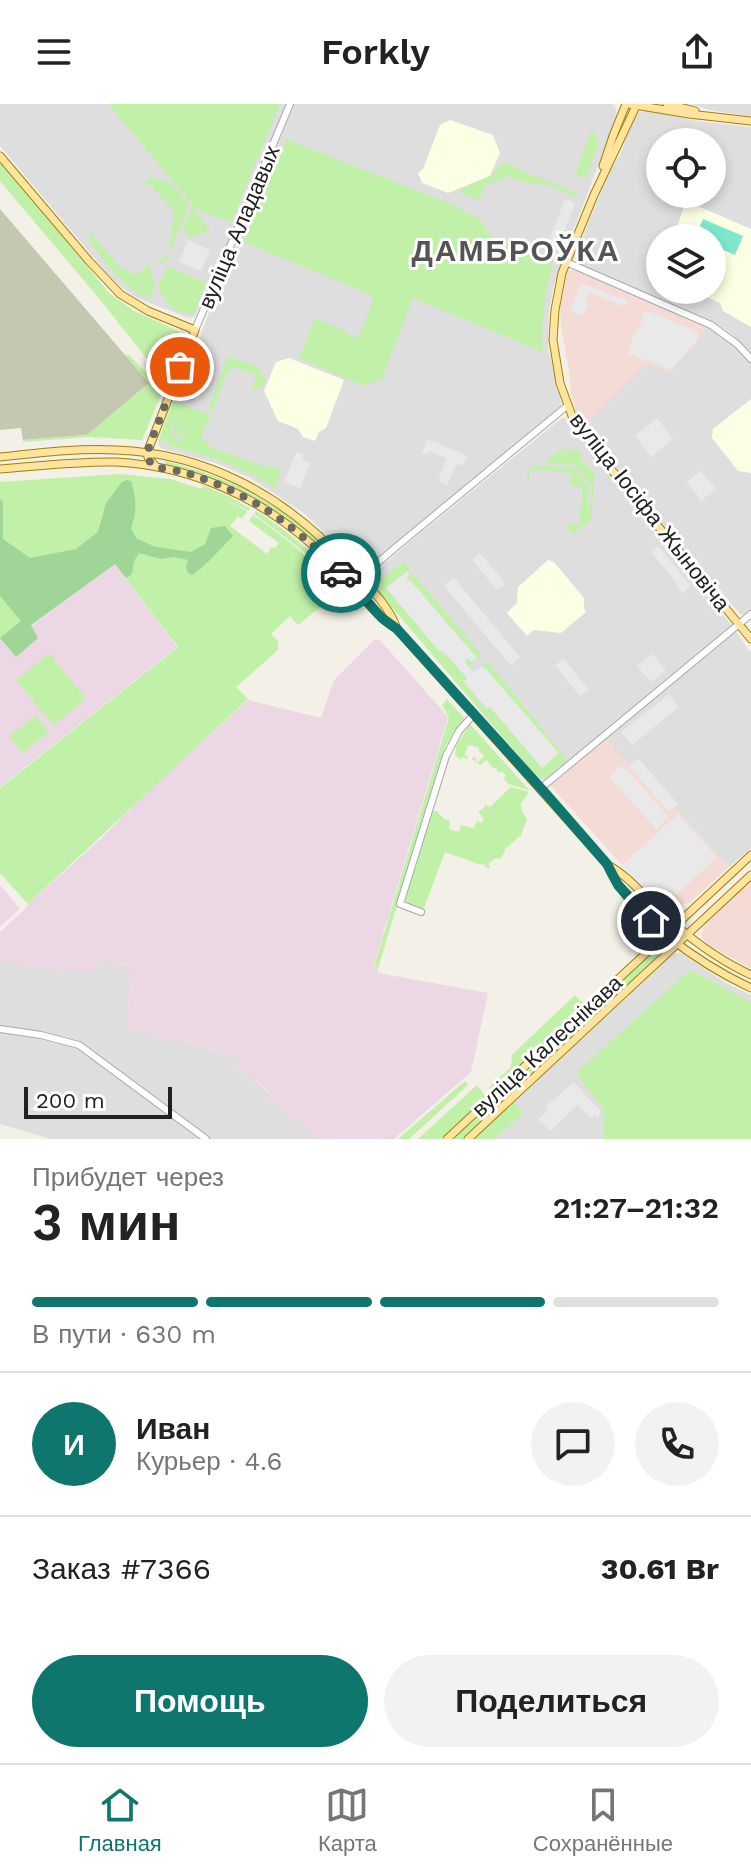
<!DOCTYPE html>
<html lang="ru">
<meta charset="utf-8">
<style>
:root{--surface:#fff;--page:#f2f2f2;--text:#222;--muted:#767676;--line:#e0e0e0;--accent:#0f766e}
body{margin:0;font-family:"Work Sans",sans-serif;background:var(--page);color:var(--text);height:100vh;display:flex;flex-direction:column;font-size:30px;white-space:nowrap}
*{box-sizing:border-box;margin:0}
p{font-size:26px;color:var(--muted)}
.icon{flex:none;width:44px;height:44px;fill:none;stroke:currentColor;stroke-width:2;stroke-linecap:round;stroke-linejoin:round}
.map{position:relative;height:1035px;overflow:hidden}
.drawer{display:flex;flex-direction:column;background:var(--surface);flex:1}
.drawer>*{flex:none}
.buttons{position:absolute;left:646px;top:24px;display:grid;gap:16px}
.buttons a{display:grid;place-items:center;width:80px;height:80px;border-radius:50%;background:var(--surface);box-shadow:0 4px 12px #0003;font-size:40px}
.scale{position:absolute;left:24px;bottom:20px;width:148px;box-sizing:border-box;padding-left:8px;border:4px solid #212121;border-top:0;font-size:22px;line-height:28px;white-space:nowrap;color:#212121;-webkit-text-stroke:6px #fff;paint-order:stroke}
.pin{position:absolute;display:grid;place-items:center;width:68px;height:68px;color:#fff;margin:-34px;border:4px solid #fff;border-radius:50%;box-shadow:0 2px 8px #0007}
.courier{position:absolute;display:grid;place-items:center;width:80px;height:80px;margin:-40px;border:6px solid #0f766e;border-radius:50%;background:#fff;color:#222;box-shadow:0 2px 10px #0007}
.overview em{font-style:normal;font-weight:600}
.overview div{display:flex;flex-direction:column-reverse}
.overview{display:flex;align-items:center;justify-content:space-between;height:136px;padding:0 32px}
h1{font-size:52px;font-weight:600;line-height:60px}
.bar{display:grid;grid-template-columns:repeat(4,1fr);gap:12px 8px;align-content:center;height:96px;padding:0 32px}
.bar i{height:10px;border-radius:6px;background:var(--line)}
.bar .active{background:var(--accent)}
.bar p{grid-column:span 4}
.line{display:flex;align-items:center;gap:20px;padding:0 32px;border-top:2px solid var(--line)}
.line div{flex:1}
.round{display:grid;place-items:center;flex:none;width:84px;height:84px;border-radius:42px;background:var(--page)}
.action{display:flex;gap:16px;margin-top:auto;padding:16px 32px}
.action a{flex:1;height:92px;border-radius:48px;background:var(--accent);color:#fff;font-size:32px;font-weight:600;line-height:92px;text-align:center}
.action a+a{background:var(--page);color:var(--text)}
header{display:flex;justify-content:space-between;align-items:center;height:104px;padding:0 32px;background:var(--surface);font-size:36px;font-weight:600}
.tab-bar{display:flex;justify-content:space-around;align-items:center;height:112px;border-top:2px solid var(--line);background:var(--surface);font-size:22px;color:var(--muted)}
.tab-bar a{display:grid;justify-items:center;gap:4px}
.tab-bar .active{color:var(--accent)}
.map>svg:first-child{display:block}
.residential{fill:#dfdede;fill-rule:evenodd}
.commercial{fill:#f4dbd5}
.industrial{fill:#ecd8e5}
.education{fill:#fbffe3}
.construction{fill:#c5c8b1}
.grass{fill:#c1f0a9}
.forest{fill:#a0d598}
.pitch{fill:#7ee8cf}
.parking{fill:#e9e9e9}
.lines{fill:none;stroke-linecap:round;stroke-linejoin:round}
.minor-casing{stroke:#a8a8a8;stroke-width:8}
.major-casing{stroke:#9e8200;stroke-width:9}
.minor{stroke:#fff;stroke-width:6}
.major{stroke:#ffe49f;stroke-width:7}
.done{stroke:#6a6966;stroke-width:8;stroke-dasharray:0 14.4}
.route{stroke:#0f766e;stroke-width:10}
.labels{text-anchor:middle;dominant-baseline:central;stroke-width:6;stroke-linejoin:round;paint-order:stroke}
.street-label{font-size:22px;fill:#212121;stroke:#fff}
.district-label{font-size:30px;font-weight:bold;letter-spacing:2px;fill:#545454;stroke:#fff}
</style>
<header><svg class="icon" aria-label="menu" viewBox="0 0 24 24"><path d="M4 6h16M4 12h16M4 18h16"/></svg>Forkly<svg class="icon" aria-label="share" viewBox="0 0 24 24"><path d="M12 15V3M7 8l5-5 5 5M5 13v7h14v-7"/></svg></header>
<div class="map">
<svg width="751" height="1035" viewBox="0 0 751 1035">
<rect width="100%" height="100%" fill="#f2f0e7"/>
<g class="residential">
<polygon points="0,0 286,0 236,124 223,148 195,213 189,214 137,194 122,184 106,168 0,42"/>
<polygon points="294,0 612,0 615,2 617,11 566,146 553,184 549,207 548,245 561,299 560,305 371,459 364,462 355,459 304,409 252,375 219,360 160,344 158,340 230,155"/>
<polygon points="690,0 751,0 751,12 714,7"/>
<path d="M 646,7 L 697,17 L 751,23 L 751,250 L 728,227 L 710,216 L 578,160 L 574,155 L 610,66 L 620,51 L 634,12 L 638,9 ZM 660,38 L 712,38 L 712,90 L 660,90 ZM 660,134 L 712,134 L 712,186 L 660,186 Z"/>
<polygon points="707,222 718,228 735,242 751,260 751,507 744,511 740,510 708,472 689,455 591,335 583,323 646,259 701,234"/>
<polygon points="562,314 569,315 585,340 729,518 751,549 751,744 729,763 674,703 669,708 605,634 550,681 537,673 373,481 373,476 379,465 406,441"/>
<polygon points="681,849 726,879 751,891 751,1035 472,1035 632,889 667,855 674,850"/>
<polygon points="97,854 131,863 132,881 126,913 126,923 182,940 183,936 237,954 237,959 318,1035 51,1035 0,1020 0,858 95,868"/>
</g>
<g class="commercial">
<polygon points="570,166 577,167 707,222 701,234 669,269 646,260 583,323 575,306 571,290 569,267 561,222 560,204 565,171"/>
<polygon points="605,634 668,707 674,703 729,763 689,799 658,801 550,681"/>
<polygon points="751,775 751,865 706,839 701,832 703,824"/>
</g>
<g class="industrial">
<polygon points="115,460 177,543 0,683 0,534 16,553 31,522"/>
<polygon points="379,535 448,613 373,864 377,864 378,869 488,889 471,968 394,1035 317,1035 267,990 269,988 237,959 237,954 184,936 182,940 126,923 126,913 132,881 127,880 131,863 98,854 95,869 0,858 0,828 28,802 28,800 105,731 126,709 130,707 133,701 248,596 321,614 334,576 374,536"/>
<polygon points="0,781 20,805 0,823"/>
</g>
<g class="education">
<polygon points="450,16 493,31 500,49 490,72 448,89 422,79 418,69 423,65 440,21"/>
<polygon points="686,97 751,125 751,223 723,207 720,199 705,192 706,188 701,186 712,186 712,134 679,134 678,120"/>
<polygon points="289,254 344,276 326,324 319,328 315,337 303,333 298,325 278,317 264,287 276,258"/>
<polygon points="751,295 751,369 738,367 712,334 713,325"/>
<polygon points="548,456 554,458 584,494 584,504 586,508 561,529 534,526 527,532 507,509 517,499 518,483"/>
</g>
<polygon class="construction" points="0,105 149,279 87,331 23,336 21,324 0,326"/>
<g class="grass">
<polygon points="108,0 280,0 231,118 197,106"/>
<polygon points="592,25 599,39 585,75 575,71"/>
<path d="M 286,35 L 448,99 L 481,116 L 490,131 L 553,156 C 546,187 540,216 543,248 L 413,194 L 382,275 L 365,282 L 299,254 L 315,214 L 348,228 L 347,230 L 358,235 L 373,195 L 372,191 L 243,138 Z"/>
<polygon points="0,57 109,189 134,207 176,226 185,233 166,279 102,198 0,77"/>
<polygon points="503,59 578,89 576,93 542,79 536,81 504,72 502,76 487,80 477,96 460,88 459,86 490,72"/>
<path d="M 149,74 C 173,76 174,83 189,101 L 166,158 L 157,159 L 169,150 L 174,108 L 148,78 L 139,85 Z"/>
<polygon points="192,103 210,126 189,134 183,124"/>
<path d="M 91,128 L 122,166 L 126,164 L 134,172 L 149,160 L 155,182 L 150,195 C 124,186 107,159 90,138 Z"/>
<path d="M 168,162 L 206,179 L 194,210 C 174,212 165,198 158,182 Z"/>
<polygon points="125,251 129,251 163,286 142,336 89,333 23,338 23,336 87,331 149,279"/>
<polygon points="228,252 257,262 266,276 263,282 252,286 256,271 233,262 231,267 228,267 212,307 208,305"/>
<path d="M 173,297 L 210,311 L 201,334 L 209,338 L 208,342 L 268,364 L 270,362 L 282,366 L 275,384 C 244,364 210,352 175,343 L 179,335 L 184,334 L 188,330 L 179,334 L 185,317 L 181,317 L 183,318 L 177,333 C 169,328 173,321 179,317 L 174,319 L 171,323 L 172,331 L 177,335 L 174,343 L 168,341 L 163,333 L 161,338 L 158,337 Z"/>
<path d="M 562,344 L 569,355 L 565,345 L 578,346 L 582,351 L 579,354 L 595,370 L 591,416 L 573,430 L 565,420 L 565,413 L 566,420 L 579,421 L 583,383 L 570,381 L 571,369 L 530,365 L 529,378 C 526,368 526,367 534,361 L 574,364 L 589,383 L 587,405 L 590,405 L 592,382 L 574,361 L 545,359 Z"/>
<path d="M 165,357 C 228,372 276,397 323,441 C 333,450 345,462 351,473 C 334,459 320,441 302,426 C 261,392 216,372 165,360 Z"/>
<path d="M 119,370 L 170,375 L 202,385 L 203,381 L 228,392 L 249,404 L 249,407 L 214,390 L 247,407 L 242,415 L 238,412 L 230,422 L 267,450 L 272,443 L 275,444 L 279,439 L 249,417 L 253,411 C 284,433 316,457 340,487 L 298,521 L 290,512 L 271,530 L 278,537 L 278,546 L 236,583 L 248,595 L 28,800 L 0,769 L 0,684 L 178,543 L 115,460 L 31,521 L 38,534 L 16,553 L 0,534 L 0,378 Z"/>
<path d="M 256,407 C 274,417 341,468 343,486 C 318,456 285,433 254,410 Z"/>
<polygon points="404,457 410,464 409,466 387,485 439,547 445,549 468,574 464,578 486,605 490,603 543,663 558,649 487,566 481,563 485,559 489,559 565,653 565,658 546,675 537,673 379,488 380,476"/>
<polygon points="413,470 482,551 468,563 464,556 476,553 410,476 407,478 407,473"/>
<polygon points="49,549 86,595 53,621 16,576"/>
<polygon points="447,595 464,614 446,641 378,864 374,863 449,613 442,601"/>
<polygon points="36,611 49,628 22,649 9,632"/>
<polygon points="470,620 529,686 508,680 504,674 506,672 502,667 499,669 496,664 494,665 486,656 480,661 472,655 472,653 476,654 476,657 479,658 480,655 483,655 484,651 479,648 479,644 469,641 464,651 468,652 467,655 462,653 461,656 455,651 456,642"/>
<path d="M 511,683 L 529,688 L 521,700 L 522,707 L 527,715 L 521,731 L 504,746 L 505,748 L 500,755 L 496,754 L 488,760 L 490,763 L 488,765 L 483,760 L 481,761 L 445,748 L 424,804 C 418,805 407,801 405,795 L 433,707 L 437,707 L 444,715 L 450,717 L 449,725 L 459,728 L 461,721 L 473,724 L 477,717 L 481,719 L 484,715 L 478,708 L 483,705 L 485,701 L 490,703 Z"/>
<polygon points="655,846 659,851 463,1035 454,1035 465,1022"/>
<polygon points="690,866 751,898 751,1035 604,1035 604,1006 576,969"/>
<polygon points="575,891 584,900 581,906 494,987 491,987 489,985 490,982 511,963 512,951"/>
<polygon points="465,977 468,981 409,1035 398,1035"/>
<polygon points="477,981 486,993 441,1035 418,1035"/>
<polygon points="513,998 524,1009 494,1035 474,1035"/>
</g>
<path class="forest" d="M 126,376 L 131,377 C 137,397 137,405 131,425 L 137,435 L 156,443 L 191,448 L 205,440 L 211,424 L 225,422 L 233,432 L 209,457 L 193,471 L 188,469 L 186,463 L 188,456 L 174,453 L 161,455 L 139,449 L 134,457 L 132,470 L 126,474 L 115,460 L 31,521 L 38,534 L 16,553 L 0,534 L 21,517 L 0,492 L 0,395 L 3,398 L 3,435 L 30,454 L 76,445 L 98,428 L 106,399 L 122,378 Z"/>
<polygon class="pitch" points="703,115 743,132 735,151 712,141 712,134 695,134"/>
<g class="parking">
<polygon points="565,95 575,99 557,146 547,142"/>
<polygon points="188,136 210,146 201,167 179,158"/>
<polygon points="581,179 628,197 625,203 588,188 585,197 589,199 583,212 570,207"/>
<polygon points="645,206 698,228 698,235 671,266 628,249 633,232 639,225"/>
<polygon points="195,261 209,267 198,296 184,291"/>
<polygon points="657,314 673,335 651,353 635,332"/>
<polygon points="427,335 468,352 463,362 457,360 447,381 438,377 447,354 429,347 427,351 422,349"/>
<polygon points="296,348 304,351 302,355 310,359 300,384 284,378"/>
<polygon points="701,367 716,385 706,393 701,388 706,395 702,397 686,378"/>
<polygon points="658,442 691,482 683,489 676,482 677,480 651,448"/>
<polygon points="480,449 506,480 497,486 472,456"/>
<polygon points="407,467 409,471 407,473 407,477 410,476 477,554 471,558 468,554 465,556 468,563 474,568 481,563 485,564 559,649 542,664 490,603 487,605 464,578 467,574 445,549 439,547 386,484"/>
<polygon points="454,474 520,553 511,562 444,482"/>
<polygon points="652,550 666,566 651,578 637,562"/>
<polygon points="564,555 589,586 580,592 555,561"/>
<polygon points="669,590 679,603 632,641 621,628"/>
<polygon points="638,654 678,700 669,708 629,661"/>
<polygon points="622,661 669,713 656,725 609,673"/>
<polygon points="678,710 717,753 676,791 672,788 663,794 656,792 652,795 622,761"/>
<polygon points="574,978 601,1008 598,1015 595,1011 591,1014 578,1001 550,1027 538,1015 548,1006 546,1002"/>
</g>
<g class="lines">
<g class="minor-casing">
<g id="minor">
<polyline points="566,158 711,221 737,240 751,255"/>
<polyline points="195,226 290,0"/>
<polyline points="352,481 396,443 567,302"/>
<polyline points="541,684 751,510"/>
<polyline points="421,808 400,800 446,652 459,627 474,610"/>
<polyline points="0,925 41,931 79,941 206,1035"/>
</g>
</g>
<g class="major-casing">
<g id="major">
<polyline points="629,0 689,10 751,17"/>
<polyline points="637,0 594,91 562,169 555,206 553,236 560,279 572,312 596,347 751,535"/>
<polyline points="667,0 695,7"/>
<polyline points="0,52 89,157 120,190 148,207 195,226 147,349 148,353 155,362"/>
<polyline points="603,62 613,32 626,0"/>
<path d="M 0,353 C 38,349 77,344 116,346 C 206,349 285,392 345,458 C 363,477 389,500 397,525"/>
<path d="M 0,365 C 39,362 78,357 116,358 C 189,362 256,391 310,439 C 326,452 340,467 354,483 C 367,498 379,515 397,525 L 607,760 C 628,812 702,861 751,884"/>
<path d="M 608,761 C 628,772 642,790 659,806 C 686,832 717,855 751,871"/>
<polyline points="447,1035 751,751"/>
<polyline points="468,1035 751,771"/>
</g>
</g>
<use href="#minor" class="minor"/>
<use href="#major" class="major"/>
</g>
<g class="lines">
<path class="done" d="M 180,263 L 150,340 C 147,349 146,357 155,362 C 162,365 172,366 179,367 C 190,370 199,373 209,377 C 261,396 304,430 341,469"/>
<polyline class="route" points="341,469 382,514 397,525 547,691 607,760 618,781 651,817"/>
</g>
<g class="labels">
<g class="street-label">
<text transform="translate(239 123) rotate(-67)">вуліца Аладавых</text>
<text transform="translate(650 408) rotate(52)">вуліца Іосіфа Жыновіча</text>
<text transform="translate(547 942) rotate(-43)">вуліца Калеснікава</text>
</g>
<g class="district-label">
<text x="516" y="146">ДАМБРОЎКА</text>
</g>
</g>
</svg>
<div class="buttons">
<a><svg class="icon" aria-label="locate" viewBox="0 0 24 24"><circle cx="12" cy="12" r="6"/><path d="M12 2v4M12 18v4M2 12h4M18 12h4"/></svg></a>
<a><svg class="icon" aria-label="layers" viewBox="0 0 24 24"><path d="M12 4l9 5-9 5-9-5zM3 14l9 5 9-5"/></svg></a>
</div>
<div class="scale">200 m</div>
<div class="pin" style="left:180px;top:263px;background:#ea580c"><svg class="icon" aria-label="bag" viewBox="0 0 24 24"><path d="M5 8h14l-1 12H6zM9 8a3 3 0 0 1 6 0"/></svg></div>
<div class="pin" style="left:651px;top:817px;background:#1f2937"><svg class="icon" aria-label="home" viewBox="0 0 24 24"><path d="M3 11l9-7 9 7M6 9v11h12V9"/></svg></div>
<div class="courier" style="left:341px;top:469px"><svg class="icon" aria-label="car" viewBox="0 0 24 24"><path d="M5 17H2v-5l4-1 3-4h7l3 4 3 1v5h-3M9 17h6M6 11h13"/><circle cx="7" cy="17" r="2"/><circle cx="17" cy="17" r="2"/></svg></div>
</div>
<section class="drawer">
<div class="overview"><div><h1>3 мин</h1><p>Прибудет через</p></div><em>21:27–21:32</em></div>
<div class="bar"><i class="active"></i><i class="active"></i><i class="active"></i><i></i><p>В пути · 630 m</p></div>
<div class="line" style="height:144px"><b class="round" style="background:var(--accent);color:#fff">И</b><div><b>Иван</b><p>Курьер · 4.6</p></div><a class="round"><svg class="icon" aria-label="chat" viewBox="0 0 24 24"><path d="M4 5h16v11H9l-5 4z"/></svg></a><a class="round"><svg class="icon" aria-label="phone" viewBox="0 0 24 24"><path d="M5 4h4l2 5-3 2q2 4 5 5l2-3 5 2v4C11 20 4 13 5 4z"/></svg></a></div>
<div class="line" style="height:104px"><div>Заказ #7366</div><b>30.61 Br</b></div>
<div class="action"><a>Помощь</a><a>Поделиться</a></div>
</section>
<nav class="tab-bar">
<a class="active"><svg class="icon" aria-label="home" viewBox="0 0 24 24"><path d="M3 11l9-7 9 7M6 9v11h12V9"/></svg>Главная</a>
<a><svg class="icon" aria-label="map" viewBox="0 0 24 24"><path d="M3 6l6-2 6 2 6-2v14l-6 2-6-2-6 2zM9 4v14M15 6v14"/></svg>Карта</a>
<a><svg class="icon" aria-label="saved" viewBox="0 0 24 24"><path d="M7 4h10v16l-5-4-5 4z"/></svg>Сохранённые</a>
</nav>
